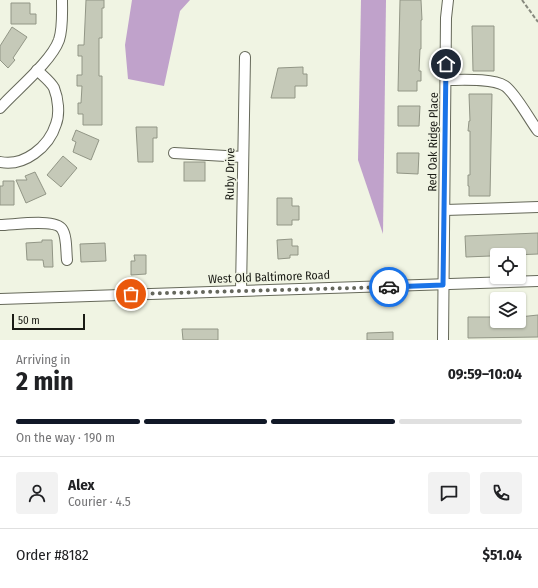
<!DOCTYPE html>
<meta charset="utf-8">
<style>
:root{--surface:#fff;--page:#f2f2f2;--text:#202124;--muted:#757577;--line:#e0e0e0;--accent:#111827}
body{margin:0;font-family:"Fira Sans Condensed",sans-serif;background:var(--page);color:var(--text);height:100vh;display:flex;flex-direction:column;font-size:15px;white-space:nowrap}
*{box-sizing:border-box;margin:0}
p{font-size:13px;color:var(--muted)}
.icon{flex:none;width:22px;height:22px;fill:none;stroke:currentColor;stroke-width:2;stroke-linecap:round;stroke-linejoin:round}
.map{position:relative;height:340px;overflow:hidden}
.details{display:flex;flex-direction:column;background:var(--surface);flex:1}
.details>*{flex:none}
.controls{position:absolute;left:490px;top:248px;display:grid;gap:8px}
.controls a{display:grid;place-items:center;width:36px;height:36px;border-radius:4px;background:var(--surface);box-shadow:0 1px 3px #0004;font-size:20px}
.scale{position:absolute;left:12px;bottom:10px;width:73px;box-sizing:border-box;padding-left:4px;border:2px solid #1a1b15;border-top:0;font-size:11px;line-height:14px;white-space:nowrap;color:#1a1b15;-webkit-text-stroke:3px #f0f4e3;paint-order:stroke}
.pin{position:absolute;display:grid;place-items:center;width:34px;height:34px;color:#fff;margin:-17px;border:2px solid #fff;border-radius:50%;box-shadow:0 1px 4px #0007}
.courier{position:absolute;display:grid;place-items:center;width:40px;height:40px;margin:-20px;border:3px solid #1a73e8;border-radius:50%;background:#fff;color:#222;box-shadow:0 1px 5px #0007}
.headline em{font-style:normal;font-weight:700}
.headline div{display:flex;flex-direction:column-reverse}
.headline{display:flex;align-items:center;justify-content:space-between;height:68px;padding:0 16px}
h1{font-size:26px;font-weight:700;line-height:30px}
.bar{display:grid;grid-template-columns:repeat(4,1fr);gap:6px 4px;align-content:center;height:48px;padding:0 16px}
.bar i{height:5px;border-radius:3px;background:var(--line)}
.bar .on{background:var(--accent)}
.bar p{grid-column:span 4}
.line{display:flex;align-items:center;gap:10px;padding:0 16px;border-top:1px solid var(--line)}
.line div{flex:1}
.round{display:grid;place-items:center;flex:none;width:42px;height:42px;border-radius:4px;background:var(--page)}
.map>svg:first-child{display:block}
.forest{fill:#c0a2cb}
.building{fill:#c5c9b8;stroke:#929686}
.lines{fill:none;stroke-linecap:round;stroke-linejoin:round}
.minor-casing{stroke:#66695a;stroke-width:12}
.path{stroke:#87897e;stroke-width:2;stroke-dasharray:4 2;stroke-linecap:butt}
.minor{stroke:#fff;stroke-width:10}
.done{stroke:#65675d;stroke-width:4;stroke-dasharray:0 7.2}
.route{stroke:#1a73e8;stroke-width:5}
.labels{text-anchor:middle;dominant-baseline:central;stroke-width:3;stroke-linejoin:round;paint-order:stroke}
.street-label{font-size:12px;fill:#1a1b15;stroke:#f0f4e3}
</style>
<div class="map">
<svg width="538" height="340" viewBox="0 0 538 340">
<rect width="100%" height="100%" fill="#f0f4e3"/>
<g class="forest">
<polygon points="132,0 190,0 180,11 164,86 128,79 125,45"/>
<polygon points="361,0 386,0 383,234 358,160"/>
</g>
<g class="building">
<polygon points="86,0 104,0 104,8 102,8 102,38 99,38 99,76 102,76 102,125 83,125 83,114 78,114 78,103 81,103 82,86 77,86 77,75 82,75 82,56 78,56 78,45 84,45"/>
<polygon points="400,0 421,0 422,20 421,20 421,49 420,49 419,71 421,71 421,81 417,81 417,91 398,91"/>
<polygon points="11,3 30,3 30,14 36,14 36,24 11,24"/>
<polygon points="472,26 494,26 494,71 473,71"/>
<polygon points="12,27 27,37 13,58 15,60 8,68 0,60 0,46"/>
<polygon points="303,67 303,74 307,74 307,86 295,86 295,98 271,98 278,68"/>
<polygon points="469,94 492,94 490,196 469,196 469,186 468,186 468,175 470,175 470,131 468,131 469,121 470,121"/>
<polygon points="398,106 420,106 419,126 398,126"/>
<polygon points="136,127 157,127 157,138 153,138 153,162 138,162"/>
<polygon points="76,130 99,140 91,160 73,152 76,142 72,140"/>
<polygon points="397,153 419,153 418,174 397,173"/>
<polygon points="63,156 77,168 61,187 47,175"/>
<rect x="184" y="162" width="21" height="19"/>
<polygon points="35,172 46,194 26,203 16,180 27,180 25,176"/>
<polygon points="3,181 14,181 14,205 0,205 0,186 3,186"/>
<polygon points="277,198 292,198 292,206 299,206 299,220 292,220 292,225 277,225"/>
<polygon points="538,233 538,254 466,257 465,236"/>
<polygon points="292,239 292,246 298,246 298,255 290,255 290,258 278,259 277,240"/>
<polygon points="42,240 52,240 53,267 44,267 43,260 27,260 26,243 42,242"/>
<polygon points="105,243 106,261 81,262 80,244"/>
<polygon points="134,255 146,255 146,274 131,275 131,261 135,261"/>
<polygon points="538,315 538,337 468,338 468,317 497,317 497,321 519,321 519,317"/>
<polygon points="182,329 218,329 218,340 183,340"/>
<polygon points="393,332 393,340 367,340 367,333"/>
</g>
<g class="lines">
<g class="minor-casing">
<g id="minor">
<path d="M 447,80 C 462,80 492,78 505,86 C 516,94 529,119 538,131"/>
<path d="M 0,108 C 16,90 51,62 59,40 C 63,28 62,13 62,0"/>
<polyline points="174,153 243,157"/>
<path d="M 0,162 C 24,167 49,147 56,124 C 60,114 58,98 54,88 C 51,82 42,75 37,70"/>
<polyline points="445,210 538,207"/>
<path d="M 0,225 C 13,225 55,218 62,229 C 67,236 66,251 67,260"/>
<polyline points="241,291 245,57"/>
<polyline points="0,299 538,281"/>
<polyline points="443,340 446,18 448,0"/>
</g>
</g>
<polyline class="path" points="522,0 538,22"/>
<use href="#minor" class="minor"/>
</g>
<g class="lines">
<polyline class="done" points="131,294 389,287"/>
<polyline class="route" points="389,287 443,285 446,64"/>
</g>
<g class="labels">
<g class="street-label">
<text transform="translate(433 142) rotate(-89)">Red Oak Ridge Place</text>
<text transform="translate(230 174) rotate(-89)">Ruby Drive</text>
<text transform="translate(269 277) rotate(-2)">West Old Baltimore Road</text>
</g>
</g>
</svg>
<div class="controls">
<a><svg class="icon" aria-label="locate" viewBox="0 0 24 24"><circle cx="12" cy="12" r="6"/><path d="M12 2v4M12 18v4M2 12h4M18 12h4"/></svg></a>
<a><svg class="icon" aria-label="layers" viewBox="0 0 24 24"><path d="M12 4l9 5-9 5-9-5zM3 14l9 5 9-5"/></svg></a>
</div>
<div class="scale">50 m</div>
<div class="pin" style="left:131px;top:294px;background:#ea580c"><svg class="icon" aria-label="bag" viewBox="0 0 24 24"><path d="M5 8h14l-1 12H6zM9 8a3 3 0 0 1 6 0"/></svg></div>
<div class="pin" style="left:446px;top:64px;background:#1f2937"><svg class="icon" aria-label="home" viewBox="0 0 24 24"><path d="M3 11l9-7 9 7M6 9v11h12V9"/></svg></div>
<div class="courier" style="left:389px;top:287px"><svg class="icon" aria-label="car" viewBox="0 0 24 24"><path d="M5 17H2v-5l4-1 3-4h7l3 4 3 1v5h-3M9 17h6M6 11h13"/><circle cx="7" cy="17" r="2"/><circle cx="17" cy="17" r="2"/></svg></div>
</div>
<section class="details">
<div class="headline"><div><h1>2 min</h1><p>Arriving in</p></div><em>09:59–10:04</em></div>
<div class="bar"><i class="on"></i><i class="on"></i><i class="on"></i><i></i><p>On the way · 190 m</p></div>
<div class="line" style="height:72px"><a class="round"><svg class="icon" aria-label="person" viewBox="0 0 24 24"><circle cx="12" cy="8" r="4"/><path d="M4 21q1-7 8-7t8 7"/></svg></a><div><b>Alex</b><p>Courier · 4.5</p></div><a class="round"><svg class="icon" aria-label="chat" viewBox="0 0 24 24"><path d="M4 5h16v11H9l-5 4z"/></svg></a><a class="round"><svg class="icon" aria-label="phone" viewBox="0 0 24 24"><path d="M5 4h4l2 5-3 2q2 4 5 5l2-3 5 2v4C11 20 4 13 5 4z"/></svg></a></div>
<div class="line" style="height:52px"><div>Order #8182</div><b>$51.04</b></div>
</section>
